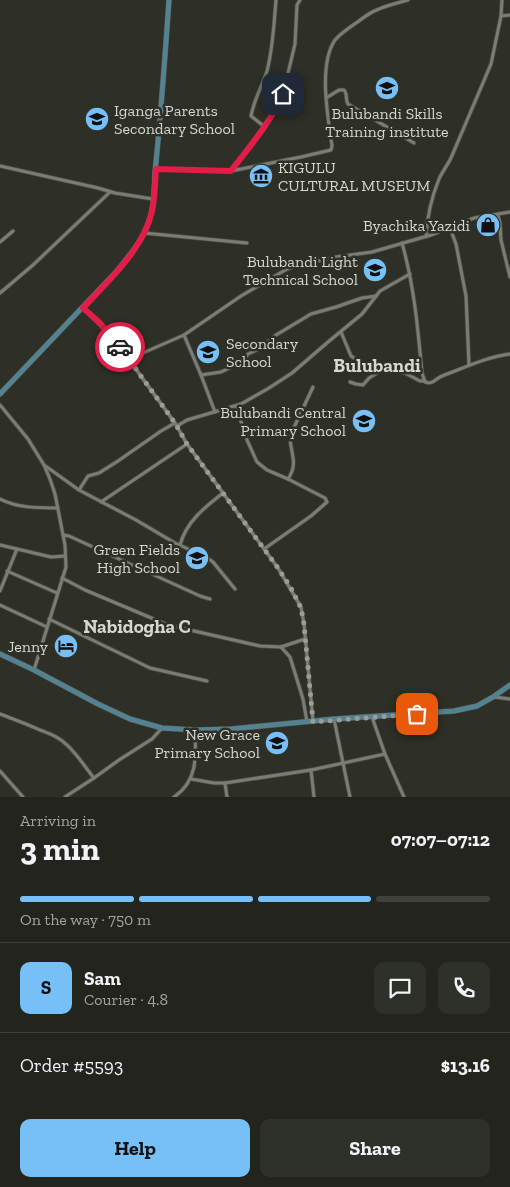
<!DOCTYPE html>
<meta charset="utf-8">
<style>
:root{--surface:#22241d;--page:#2e302a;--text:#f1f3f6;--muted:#a2a4a4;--line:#3f413b;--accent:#77bff7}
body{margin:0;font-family:"Zilla Slab",serif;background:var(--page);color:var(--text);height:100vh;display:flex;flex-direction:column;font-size:19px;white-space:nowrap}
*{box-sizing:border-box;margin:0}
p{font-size:16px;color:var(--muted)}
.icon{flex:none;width:28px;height:28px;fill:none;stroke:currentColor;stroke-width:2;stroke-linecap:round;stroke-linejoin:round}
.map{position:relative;height:797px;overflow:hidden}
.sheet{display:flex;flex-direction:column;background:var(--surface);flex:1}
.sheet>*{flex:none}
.pin{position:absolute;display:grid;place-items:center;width:42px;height:42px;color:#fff;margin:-21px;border-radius:10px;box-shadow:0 2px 8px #0006}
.courier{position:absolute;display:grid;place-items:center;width:50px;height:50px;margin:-25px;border:4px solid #e11d48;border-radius:50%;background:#fff;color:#222;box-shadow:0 1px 6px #0007}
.overview em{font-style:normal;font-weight:800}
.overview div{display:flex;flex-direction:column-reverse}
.overview{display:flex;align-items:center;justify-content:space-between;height:85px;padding:0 20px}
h1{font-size:32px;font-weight:800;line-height:38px}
.bar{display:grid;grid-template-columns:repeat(4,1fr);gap:8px 5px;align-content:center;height:60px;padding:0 20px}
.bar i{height:6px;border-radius:4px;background:var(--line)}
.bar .current{background:var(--accent)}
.bar p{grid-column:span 4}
.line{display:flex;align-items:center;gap:12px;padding:0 20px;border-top:1px solid var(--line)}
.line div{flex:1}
.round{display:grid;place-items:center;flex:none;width:52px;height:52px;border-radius:10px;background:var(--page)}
.action{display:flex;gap:10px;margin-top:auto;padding:10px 20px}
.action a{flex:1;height:58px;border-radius:10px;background:var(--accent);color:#111;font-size:20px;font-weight:800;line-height:58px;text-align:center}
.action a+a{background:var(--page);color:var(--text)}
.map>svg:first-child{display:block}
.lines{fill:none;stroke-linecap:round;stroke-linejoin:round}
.street-casing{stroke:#4b4d45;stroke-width:4.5}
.secondary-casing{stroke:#4b4d45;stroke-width:6}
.street{stroke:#7a7d72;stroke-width:3}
.secondary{stroke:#558291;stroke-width:5}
.done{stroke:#9b9d96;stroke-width:5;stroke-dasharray:0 9}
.route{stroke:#e11d48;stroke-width:6}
.labels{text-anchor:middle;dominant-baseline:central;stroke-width:5;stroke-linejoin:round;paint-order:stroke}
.poi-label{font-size:16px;fill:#d5d7d1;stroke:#2e3027;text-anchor:end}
.quarter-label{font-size:19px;font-weight:bold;fill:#d5d7d1;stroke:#2e3027}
</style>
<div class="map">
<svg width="510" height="797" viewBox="0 0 510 797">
<rect width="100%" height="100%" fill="#2e3027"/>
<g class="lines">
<g class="street-casing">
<g id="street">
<polyline points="501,16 510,15"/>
<path d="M 326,98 L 339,90 L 344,90 C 348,94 345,100 348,104 L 414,143"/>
<path d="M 265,127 L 251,116 C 254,100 262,86 267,71 C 273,48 274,23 276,0"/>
<polyline points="0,166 98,188 115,193 153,199"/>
<path d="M 156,169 L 231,171 L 301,157 L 331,150 L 332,146 C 328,117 318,65 335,40 C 341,33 349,28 356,23 C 363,18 370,12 379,9 C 388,5 398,3 408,0"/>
<polyline points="231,170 265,127 275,111 283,94 295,44 297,5 300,0"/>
<polyline points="494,215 498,216 500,223 501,240 510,277"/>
<polyline points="450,228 456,244 466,296 469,365"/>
<polyline points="144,233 247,243"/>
<path d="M 426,237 C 427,219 432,196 439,179 C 442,172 447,166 451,158 L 491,64 L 501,16 L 502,0"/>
<polyline points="0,242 13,231"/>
<path d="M 402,243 C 414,285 418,329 422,373 L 425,382 C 433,385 435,379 442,376 C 464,368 486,357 510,354"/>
<polyline points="0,293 33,265 110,192"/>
<polyline points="83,308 114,339 175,423 187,444 278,568 301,607 304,624 313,721"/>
<polyline points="341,332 351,356 369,367 381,369"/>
<polyline points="184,335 201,375 215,412"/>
<polyline points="129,359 184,335 241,296 287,269 304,264 336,257 372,252 431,235 474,218 510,212"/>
<polyline points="201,375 221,372 236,365 244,360 248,354 259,349 276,335 311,314 336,307 362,298 376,296"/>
<polyline points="350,382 356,384 363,385 369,378 382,370 405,373 420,381 425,381"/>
<polyline points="0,405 28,439 44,465 50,479 55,494 65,545 66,567 34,670"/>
<polyline points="236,406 247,440 257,462 267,470 288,479 325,498 327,502 311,516 264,549"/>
<polyline points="177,426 187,420 241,404 269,388 292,373 328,342 362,314 380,291 410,274"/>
<polyline points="44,465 79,490 136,520 175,543 206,557 213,562 235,589"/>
<path d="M 288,479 C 299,463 290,453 290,436 L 313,387"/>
<polyline points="79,490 88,476 99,473 118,461 161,431 175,423"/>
<path d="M 0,499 C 18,508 38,508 58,508"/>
<polyline points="101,502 187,444"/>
<polyline points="63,535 69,536 200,596 210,599"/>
<polyline points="0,545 51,557 65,556"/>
<path d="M 180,545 C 186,522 205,507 223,493"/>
<polyline points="7,571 57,593"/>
<polyline points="62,578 85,590 168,625 260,646 281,647 290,657 303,699 307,722"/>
<polyline points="0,591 17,549"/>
<polyline points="0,605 47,627"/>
<polyline points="49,619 150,668 207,681"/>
<polyline points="281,647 305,639"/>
<polyline points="494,697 510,699"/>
<path d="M 0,714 C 13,719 27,724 40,730 C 50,734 59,737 67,745 C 77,754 85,767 94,778"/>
<polyline points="372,717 385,754 404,797"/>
<polyline points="334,719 350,797"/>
<polyline points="0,771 23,797"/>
<polyline points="191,779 214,783 225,783 227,797"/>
<polyline points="225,783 311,770"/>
<polyline points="65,797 94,778 119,760 152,739 162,728"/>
<path d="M 174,797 C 198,781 196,756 195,730"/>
<polyline points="314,797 311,770 385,754"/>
</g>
</g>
<g class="secondary-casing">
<g id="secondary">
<path d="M 0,394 L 116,272 C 129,256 143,240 149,221 C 155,205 154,188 155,172 C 161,115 165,57 169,0"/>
<polyline points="0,654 34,670 98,704 130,719 162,728 195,730 231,729 334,719 454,711 477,706 493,697 510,685"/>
</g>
</g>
<use href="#street" class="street"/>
<use href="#secondary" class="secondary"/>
</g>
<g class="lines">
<polyline class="done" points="120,347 175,423 187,444 278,568 291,588 301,608 304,624 313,722 417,714"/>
<path class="route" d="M 120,347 L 99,322 L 83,308 C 108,281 144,249 152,211 C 155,198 155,183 156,169 L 231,171 C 250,146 270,123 283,94"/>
</g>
<defs>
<g id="university-disc" transform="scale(1.25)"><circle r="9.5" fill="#77bff7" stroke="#2e3027"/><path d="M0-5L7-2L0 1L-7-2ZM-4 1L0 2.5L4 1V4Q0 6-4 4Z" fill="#111"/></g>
<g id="school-disc" transform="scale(1.25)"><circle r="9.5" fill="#77bff7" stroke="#2e3027"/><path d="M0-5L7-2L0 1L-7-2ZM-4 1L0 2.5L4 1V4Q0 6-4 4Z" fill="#111"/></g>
<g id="museum-disc" transform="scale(1.25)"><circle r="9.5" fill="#77bff7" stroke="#2e3027"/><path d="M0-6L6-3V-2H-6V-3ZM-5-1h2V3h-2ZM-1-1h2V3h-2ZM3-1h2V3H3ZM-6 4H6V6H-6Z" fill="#111"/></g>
<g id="shop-disc" transform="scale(1.25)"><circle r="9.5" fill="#77bff7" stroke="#2e3027"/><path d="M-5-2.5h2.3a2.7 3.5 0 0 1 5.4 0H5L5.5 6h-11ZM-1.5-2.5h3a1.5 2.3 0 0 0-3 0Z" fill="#111"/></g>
<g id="hotel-disc" transform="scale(1.25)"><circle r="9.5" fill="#77bff7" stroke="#2e3027"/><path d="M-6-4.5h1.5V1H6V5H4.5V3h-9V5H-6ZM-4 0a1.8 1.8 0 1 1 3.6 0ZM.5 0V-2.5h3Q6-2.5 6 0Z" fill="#111"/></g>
</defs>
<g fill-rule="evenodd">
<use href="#university-disc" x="387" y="88"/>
<use href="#school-disc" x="97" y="119"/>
<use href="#museum-disc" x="261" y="176"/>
<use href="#shop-disc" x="488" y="225"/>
<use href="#school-disc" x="375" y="270"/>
<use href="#school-disc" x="208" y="352"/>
<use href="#school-disc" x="364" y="421"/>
<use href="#school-disc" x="197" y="558"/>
<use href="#hotel-disc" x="66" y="646"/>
<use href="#school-disc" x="277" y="743"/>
</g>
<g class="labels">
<g class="poi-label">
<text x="114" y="110" text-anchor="start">Iganga Parents<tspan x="114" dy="18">Secondary School</tspan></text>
<text x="387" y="113" text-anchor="middle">Bulubandi Skills<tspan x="387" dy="18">Training institute</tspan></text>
<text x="278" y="167" text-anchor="start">KIGULU<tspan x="278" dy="18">CULTURAL MUSEUM</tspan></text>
<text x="470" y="225">Byachika Yazidi</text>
<text x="358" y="261">Bulubandi Light<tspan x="358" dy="18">Technical School</tspan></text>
<text x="226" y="343" text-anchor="start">Secondary<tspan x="226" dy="18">School</tspan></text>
<text x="346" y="412">Bulubandi Central<tspan x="346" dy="18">Primary School</tspan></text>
<text x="180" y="549">Green Fields<tspan x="180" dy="18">High School</tspan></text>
<text x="48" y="646">Jenny</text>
<text x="260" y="734">New Grace<tspan x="260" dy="18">Primary School</tspan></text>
</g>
<g class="quarter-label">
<text x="377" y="365">Bulubandi</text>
<text x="137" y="626">Nabidogha C</text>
</g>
</g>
</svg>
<div class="pin" style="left:417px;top:714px;background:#ea580c"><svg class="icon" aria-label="bag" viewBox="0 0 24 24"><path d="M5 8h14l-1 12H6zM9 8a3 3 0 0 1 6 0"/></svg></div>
<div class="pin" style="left:283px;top:94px;background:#1f2937"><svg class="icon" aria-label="home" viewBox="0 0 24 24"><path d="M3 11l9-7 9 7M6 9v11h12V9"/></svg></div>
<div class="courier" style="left:120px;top:347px"><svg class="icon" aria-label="car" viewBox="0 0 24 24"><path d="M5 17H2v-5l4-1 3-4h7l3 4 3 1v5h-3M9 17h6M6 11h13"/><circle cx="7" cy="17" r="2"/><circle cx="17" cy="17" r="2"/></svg></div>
</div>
<section class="sheet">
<div class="overview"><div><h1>3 min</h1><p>Arriving in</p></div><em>07:07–07:12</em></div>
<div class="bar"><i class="current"></i><i class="current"></i><i class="current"></i><i></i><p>On the way · 750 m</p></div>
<div class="line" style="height:90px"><b class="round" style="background:var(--accent);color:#111">S</b><div><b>Sam</b><p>Courier · 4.8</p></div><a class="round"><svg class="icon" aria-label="chat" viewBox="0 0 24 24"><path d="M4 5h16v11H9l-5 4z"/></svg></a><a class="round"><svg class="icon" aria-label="phone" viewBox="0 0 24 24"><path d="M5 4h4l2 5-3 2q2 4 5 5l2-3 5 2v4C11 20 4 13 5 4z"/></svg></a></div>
<div class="line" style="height:65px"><div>Order #5593</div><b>$13.16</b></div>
<div class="action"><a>Help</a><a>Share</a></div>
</section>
